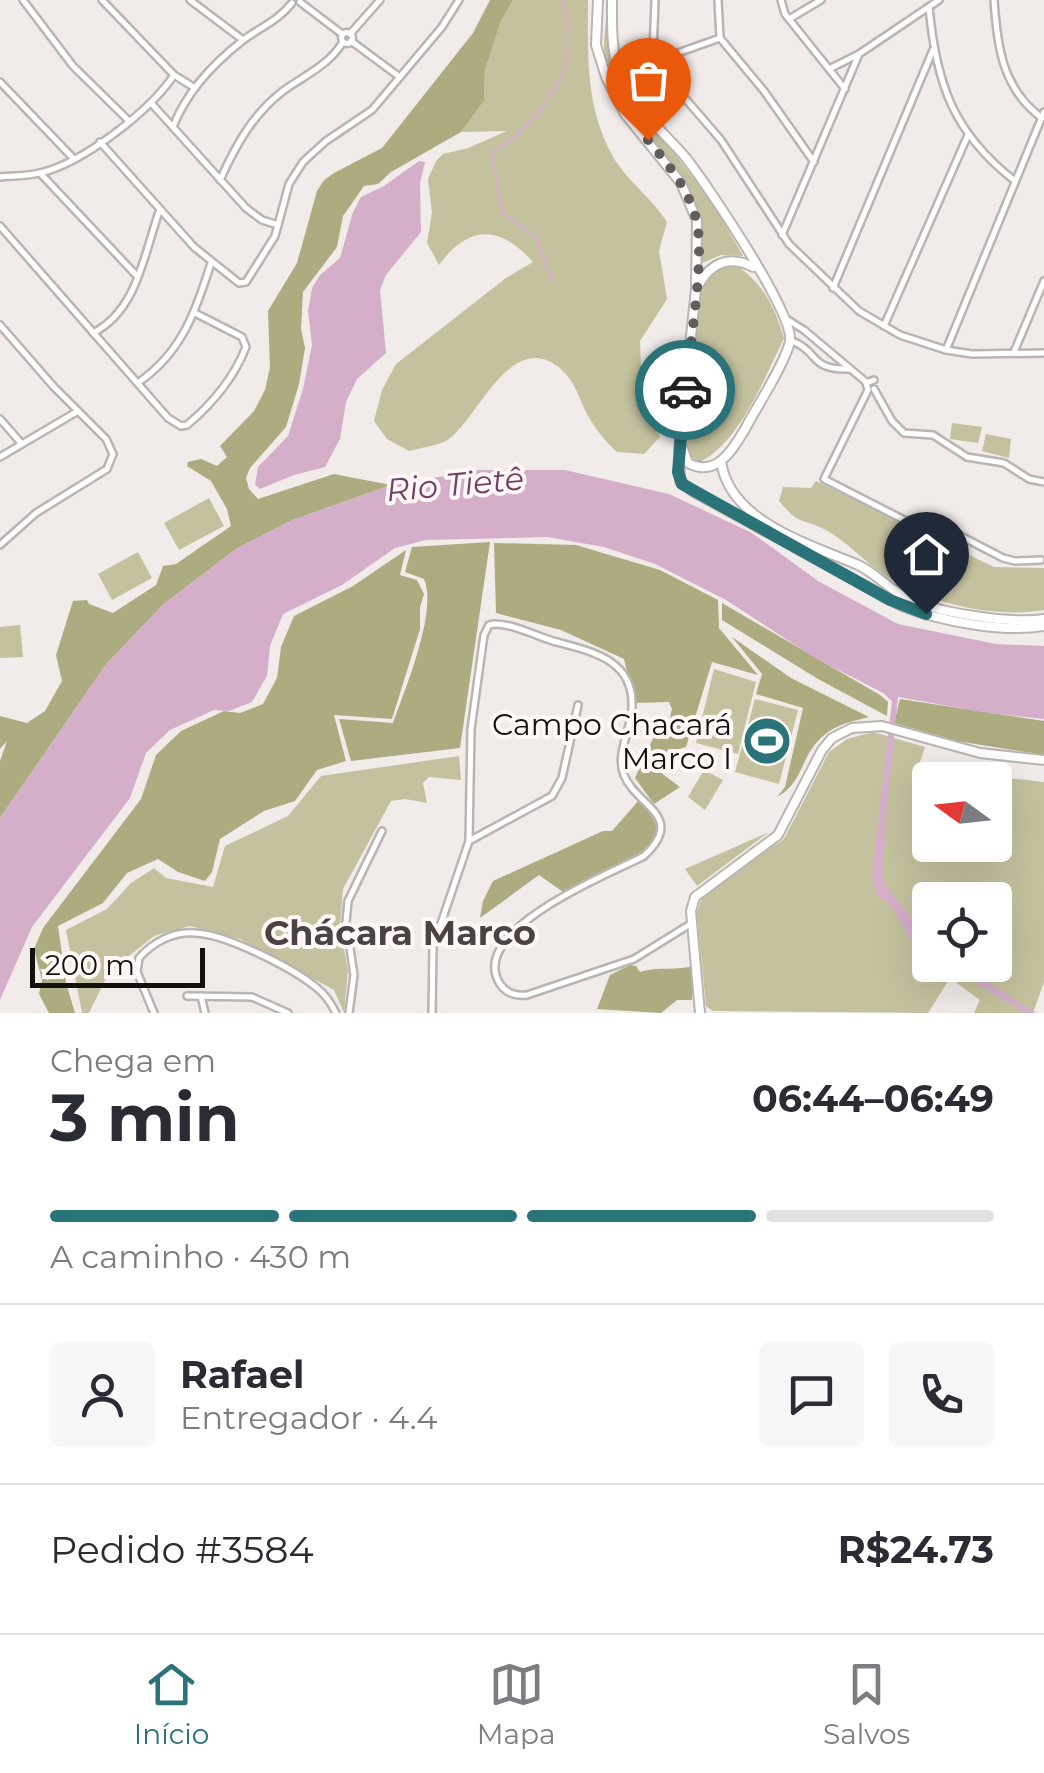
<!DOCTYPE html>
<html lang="pt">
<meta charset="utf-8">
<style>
:root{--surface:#fff;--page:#f7f7f7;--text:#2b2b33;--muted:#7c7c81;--line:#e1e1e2;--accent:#297379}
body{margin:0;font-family:Montserrat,sans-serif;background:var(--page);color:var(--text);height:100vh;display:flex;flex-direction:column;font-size:38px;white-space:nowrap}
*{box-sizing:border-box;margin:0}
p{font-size:32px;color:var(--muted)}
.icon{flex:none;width:55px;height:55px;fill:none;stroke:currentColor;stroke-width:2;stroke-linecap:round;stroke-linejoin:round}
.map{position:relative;height:1013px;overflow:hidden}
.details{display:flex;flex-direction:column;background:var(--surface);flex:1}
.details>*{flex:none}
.needle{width:65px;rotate:285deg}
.buttons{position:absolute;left:912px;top:762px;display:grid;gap:20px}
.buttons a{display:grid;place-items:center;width:100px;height:100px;border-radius:10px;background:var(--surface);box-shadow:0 10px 40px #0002;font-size:50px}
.scale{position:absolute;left:30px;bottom:25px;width:175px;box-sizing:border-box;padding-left:10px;border:5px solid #131110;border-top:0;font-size:28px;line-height:35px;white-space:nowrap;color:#131110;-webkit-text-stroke:8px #fff8f6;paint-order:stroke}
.pin{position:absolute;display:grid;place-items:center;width:85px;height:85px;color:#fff;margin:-102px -42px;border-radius:50% 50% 50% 0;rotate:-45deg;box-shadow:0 0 10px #0007}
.pin .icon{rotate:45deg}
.courier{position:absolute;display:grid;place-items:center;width:100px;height:100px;margin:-50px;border:8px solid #297379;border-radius:50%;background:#fff;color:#222;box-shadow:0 2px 12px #0007}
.headline em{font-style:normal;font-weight:700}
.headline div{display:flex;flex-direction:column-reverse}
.headline{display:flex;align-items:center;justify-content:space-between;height:170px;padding:0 50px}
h1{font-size:65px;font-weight:700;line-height:75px}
.bar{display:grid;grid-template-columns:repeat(4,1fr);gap:15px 10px;align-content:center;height:120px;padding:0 50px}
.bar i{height:12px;border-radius:8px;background:var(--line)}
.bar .on{background:var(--accent)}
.bar p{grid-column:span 4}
.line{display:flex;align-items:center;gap:25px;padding:0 50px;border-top:2px solid var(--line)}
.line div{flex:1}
.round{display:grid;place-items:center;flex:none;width:105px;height:105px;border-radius:10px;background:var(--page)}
.dock{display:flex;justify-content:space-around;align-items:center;height:140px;border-top:2px solid var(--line);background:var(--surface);font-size:28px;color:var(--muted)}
.dock a{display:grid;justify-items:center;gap:5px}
.dock .on{color:var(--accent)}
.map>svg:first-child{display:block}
.green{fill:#c4c29e;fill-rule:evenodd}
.forest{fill:#adab80}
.water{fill:#d5aeca}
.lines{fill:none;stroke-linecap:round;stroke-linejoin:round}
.stream{stroke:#d5aeca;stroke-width:2.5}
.street-casing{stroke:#bab4b2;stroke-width:10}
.secondary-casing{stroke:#bab4b2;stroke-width:12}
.street{stroke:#fff;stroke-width:5}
.secondary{stroke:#fff;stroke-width:8}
.done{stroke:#615d5c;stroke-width:10;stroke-dasharray:0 18}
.route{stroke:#297379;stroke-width:12}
.labels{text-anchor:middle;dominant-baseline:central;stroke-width:8;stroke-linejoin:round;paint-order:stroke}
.poi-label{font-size:30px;fill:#131110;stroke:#fff8f6;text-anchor:end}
.water-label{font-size:32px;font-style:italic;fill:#724066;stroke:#fff8f6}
.quarter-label{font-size:35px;font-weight:bold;fill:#494443;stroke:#fff8f6}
</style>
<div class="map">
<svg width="1044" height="1013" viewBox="0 0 1044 1013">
<rect width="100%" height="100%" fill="#f1ebe9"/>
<g class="green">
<path d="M 513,0 L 588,0 C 588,55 585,104 612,155 C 625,179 652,198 667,222 L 659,251 L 667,299 L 640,341 L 642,393 L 660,437 L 644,454 L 617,452 C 604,440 593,426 585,410 C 578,395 574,381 562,370 C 511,324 477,423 446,441 C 435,446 420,448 409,451 L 387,439 L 374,421 L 382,390 L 396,364 L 506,278 L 533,262 C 500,225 469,224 439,265 L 427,243 L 432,213 L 428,179 L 436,161 L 443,154 L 468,148 L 507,131 L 461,132 L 484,101 L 485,70 L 501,21 Z"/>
<path d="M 608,0 L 611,60 L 621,84 L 713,204 L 743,256 L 721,255 L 700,264 C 715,182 643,148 614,83 C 612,77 606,68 605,62 C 602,43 607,19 608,0 Z"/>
<path d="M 734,264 C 762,281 775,307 784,338 C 766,375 738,446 699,462 L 688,454 L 684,440 C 688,399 688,310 708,277 C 714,266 723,266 734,264 Z"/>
<polygon points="952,423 982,427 978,443 950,439"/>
<polygon points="986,434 1011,439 1009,458 982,451"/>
<path d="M 816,481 L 994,567 L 1044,568 L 1044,610 C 997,619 926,603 886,576 C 865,563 846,540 824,529 C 799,517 800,526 779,501 L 783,487 L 811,488 Z"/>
<polygon points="209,498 224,526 179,550 164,523"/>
<polygon points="138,552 152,578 112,600 98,574"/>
<polygon points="20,625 23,657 0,658 0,627"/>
<polygon points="714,669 756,682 738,754 696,743"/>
<polygon points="755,699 798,710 779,784 735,772"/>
<path d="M 873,732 L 925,747 L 920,762 L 969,773 L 1044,782 L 1044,982 L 1033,1013 L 974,1013 L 980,1000 L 950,978 L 928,1013 L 713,1011 L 706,1006 L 697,912 L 704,892 L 784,839 L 829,752 L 847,739 ZM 930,780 L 995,780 L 995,845 L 930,845 ZM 930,900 L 995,900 L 995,965 L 930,965 Z"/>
<polygon points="459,756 461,780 429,777 423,783 427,803 405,799 391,801 343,889 340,927 348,971 344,1013 334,990 240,939 190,926 154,936 109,972 89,1013 82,1013 66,930 107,909 131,883 154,868 166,878 213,887 225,846 288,816 321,776"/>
<polygon points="704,770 723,780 705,810 688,797"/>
<polygon points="769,832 697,886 685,869"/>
</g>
<g class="forest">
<polygon points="490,0 513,0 501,21 485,70 484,101 461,132 391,172 378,184 364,186 343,216 337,247 303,292 301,329 305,348 299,384 286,427 250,468 246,478 249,489 258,499 334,474 391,485 290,521 236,549 165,603 107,663 0,818 0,761 7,741 0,749 0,716 27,723 45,711 62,681 56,655 73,601 87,600 89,604 113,613 156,585 163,566 176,564 231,526 227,509 211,481 187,466 188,462 201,459 217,466 227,457 220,446 254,411 265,390 270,367 268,311 297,263 317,191 324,180 334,173 382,148 473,33"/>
<path d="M 490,542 L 460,748 L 351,761 L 339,719 L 393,723 C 405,690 438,610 424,579 L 405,572 L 412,547 Z"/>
<path d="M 494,543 L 576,545 L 660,570 L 718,600 L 719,628 L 758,675 L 712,662 L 686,747 C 672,750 666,759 660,772 L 680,787 L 654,804 L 635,778 L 660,723 L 669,721 L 672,709 L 669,702 L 635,703 L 624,659 L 561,630 L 496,613 Z"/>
<polygon points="406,550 400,575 417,580 424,594 420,607 420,629 392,719 334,715 346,761 317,770 295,801 264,811 220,839 212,872 205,881 178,872 158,859 127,873 103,903 58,926 66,983 75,1013 49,1013 39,994 42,980 34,949 43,928 141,799 156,755 181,731 224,711 240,713 263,704 277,678 281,647 294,616 353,586"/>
<polygon points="722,603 880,695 888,702 887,716 818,679 722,620"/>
<path d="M 732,637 L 791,678 L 869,717 C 850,722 833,725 819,740 C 800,759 803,783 777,797 L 785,787 L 803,708 L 756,694 L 762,674 Z"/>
<polygon points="900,699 1044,721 1044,755 957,741 894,723"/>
<path d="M 639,800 C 653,816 665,828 648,848 L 566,894 L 539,875 L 480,918 L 483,901 L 493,881 L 603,831 L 612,831 Z"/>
<path d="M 630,965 L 636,966 L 640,972 C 658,966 674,971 693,966 L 692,1000 L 677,1000 L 661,1013 L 597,1009 L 610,975 Z"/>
</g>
<g class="water">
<polygon points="419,161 425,162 420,183 421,232 386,275 380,290 386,353 357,379 346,402 340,439 325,467 294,475 260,489 255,485 258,467 288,436 303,389 312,345 308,311 312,288 320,275 340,258 353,212 361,197 384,186"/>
<polygon points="479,470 565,470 669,494 752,533 818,581 898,624 996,644 1044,646 1044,719 988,713 898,697 885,825 883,882 930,942 930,955 909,937 891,906 876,893 872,875 892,701 883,693 815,658 726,600 655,564 604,547 547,537 426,540 395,548 342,585 283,614 270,646 267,676 252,702 229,711 214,710 170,730 146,753 130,798 32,927 0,1000 0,818 107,663 165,603 236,549 290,521 391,485"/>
<polygon points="946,965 961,965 1036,1013 1025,1013"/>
</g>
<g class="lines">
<path class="stream" d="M 552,280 L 536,238 L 503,213 L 491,152 C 523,138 562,90 568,55 C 571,37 567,17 563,0"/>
<g class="street-casing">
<g id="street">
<polyline points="23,0 73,66 129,121"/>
<polyline points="102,0 174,75 195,88"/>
<polyline points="190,0 243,40"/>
<polyline points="655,0 653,53 658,67 721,140 789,244 859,311 900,335 946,350 972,354 1044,353"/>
<polyline points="718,0 720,38 764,91 814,162"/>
<polyline points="781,0 785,14 845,89"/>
<path d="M 994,0 C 997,45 1002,89 1042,118"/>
<polyline points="300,2 342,34"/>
<path d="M 929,7 C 936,83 953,133 1015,181"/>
<polyline points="789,19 821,0"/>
<circle cx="347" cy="38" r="5.5"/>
<polyline points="350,34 380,0"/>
<polyline points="351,41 397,75"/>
<polyline points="655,61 720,38"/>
<polyline points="829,69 859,54 939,0"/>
<polyline points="0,82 73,158"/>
<polyline points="152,104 246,208 262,220 278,225"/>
<path d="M 173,127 C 186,93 214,63 242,41 C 259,28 279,20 292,3"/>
<polyline points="100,142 194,247 239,283 246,282 275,236 289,184 303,162 326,141 372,110 442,27 459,0"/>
<polyline points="40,173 137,276"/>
<path d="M 0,177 C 13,176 27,176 40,173 C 83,163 150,111 174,75"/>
<path d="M 220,180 C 236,145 252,115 283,91 C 305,75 328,66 343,42"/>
<path d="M 0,226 L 168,418 L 181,426 L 187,425 C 212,404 234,378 246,347 L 242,337 L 195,313"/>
<polyline points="782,235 859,54"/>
<polyline points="833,288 933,50"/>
<polyline points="788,320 804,330 866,382"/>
<polyline points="0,325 54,387 106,439 113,454 107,469 36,513 0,545"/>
<polyline points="884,326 968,135"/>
<path d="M 93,333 C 138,310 144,253 160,209"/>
<path d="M 790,340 C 821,352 808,370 849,369"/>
<polyline points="946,350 1044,112"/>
<polyline points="1014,352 1044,281"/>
<polyline points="874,380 866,383 868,390 824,479 908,522 926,518 1003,558 1015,561 1041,560"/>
<path d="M 139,382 C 182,352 196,311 211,263"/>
<polyline points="874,389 892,421 904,433 933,435 967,457 1004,463 1029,479 1044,482"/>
<polyline points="0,419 21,443"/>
<polyline points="0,457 78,411"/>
<polyline points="469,841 552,796 562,778 578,705"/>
<polyline points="187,996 252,997 288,1013"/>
<polyline points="201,996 205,1013"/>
<path d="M 154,1013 L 137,972 L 139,958 C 153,942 174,931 195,933 C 226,934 293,968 317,988 C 326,995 331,1003 336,1013"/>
<polyline points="349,1013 354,975 346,922 348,901 382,831"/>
<path d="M 432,1013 L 433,947 L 469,841 L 471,729 L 484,635 L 489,625 L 494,624 C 514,624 533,635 553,641 C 589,651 634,658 632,707 C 632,728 615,754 624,775 C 636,806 687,816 644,856 C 610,874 466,930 500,984 C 506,993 516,996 527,995 L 634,959 L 692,923"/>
</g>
</g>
<g class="secondary-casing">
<g id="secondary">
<path d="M 598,0 L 596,45 L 606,77 L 625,114 L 681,183 L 697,221 L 696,289 L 679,449 L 680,481 L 694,492 L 902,606 C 939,621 1004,633 1044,626"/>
<path d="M 612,0 C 612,25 611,52 620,75 C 633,108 664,132 686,158 C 707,185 794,313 790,341 C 786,362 756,408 745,429 C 733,450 716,478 688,463 L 683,449"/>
<path d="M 699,284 C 712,262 730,255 753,267"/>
<path d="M 721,461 C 729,521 808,544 856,564 C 875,572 888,589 907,598 C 936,613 1012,624 1044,619"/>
<polyline points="700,1013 691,911 695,897 778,835 822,750 832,738 852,728 882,726 980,753 1044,760"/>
</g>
</g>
<use href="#street" class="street"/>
<use href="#secondary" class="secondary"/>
</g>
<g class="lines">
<path class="done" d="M 648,140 C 668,164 688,188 696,219 C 706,255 689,349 685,390"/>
<polyline class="route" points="685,390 678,472 682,484 890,600 926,614"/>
</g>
<defs>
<g id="stadium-disc" transform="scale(2.5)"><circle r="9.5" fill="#297379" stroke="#fff8f6"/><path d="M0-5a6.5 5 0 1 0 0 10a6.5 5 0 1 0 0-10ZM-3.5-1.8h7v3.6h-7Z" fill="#fff"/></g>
</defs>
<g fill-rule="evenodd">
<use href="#stadium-disc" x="767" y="741"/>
</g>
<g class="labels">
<g class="poi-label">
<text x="732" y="724">Campo Chacará<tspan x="732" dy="34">Marco I</tspan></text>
</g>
<g class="water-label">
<text transform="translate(455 484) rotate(-5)">Rio Tietê</text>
</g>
<g class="quarter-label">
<text x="400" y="932">Chácara Marco</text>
</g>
</g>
</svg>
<div class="buttons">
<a><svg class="needle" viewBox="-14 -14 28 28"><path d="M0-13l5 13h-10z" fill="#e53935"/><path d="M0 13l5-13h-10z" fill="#7c7c81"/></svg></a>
<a><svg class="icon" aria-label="locate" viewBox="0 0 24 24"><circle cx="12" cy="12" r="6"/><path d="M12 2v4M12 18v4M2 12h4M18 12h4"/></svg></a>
</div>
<div class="scale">200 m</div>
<div class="pin" style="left:648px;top:140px;background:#ea580c"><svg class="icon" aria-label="bag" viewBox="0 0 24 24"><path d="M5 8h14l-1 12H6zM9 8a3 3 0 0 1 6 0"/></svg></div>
<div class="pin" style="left:926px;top:614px;background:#1f2937"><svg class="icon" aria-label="home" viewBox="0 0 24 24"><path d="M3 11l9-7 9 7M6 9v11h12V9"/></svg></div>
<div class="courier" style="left:685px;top:390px"><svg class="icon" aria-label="car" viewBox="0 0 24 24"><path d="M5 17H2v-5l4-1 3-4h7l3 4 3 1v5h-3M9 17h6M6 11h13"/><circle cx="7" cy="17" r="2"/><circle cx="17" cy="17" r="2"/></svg></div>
</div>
<section class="details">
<div class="headline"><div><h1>3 min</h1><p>Chega em</p></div><em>06:44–06:49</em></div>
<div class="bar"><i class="on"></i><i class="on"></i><i class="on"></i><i></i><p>A caminho · 430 m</p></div>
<div class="line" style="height:180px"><a class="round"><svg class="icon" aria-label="person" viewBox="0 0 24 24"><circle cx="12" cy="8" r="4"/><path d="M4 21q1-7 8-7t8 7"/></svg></a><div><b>Rafael</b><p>Entregador · 4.4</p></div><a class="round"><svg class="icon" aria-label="chat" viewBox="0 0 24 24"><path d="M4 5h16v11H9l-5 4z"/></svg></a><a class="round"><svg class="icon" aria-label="phone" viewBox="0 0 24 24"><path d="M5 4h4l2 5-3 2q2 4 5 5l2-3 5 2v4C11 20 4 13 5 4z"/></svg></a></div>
<div class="line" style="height:130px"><div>Pedido #3584</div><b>R$24.73</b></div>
</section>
<nav class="dock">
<a class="on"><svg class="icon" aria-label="home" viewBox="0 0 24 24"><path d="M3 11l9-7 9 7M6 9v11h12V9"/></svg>Início</a>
<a><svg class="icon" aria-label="map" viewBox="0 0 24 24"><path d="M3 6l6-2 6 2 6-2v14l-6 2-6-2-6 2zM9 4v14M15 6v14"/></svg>Mapa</a>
<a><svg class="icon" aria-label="saved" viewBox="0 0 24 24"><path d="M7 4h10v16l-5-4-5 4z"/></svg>Salvos</a>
</nav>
